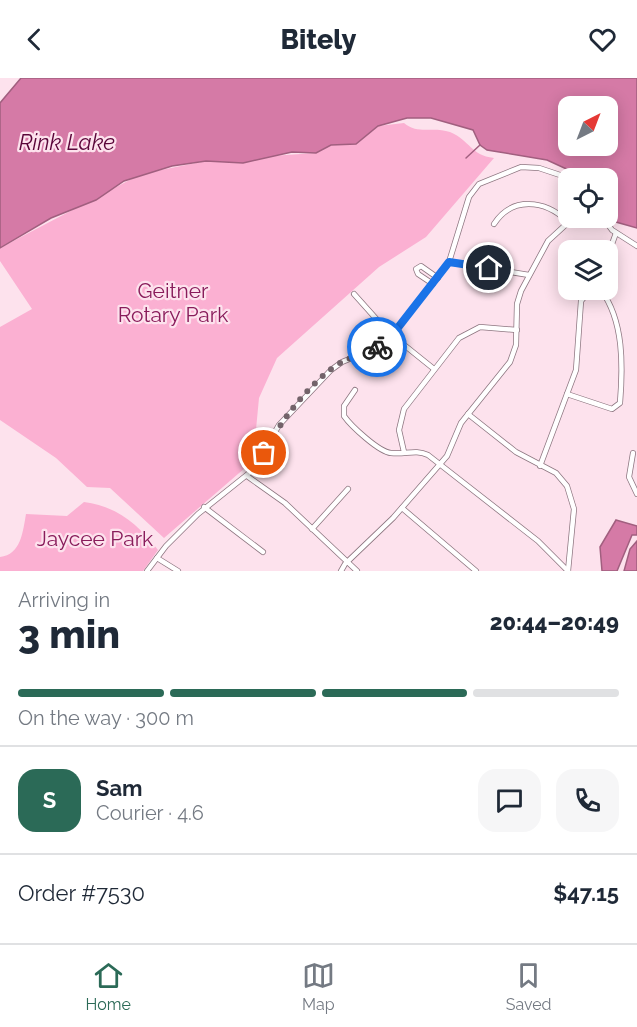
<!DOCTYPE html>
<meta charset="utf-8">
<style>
:root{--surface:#fff;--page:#f6f6f7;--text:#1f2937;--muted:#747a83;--line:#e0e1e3;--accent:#2b6a57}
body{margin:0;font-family:Raleway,sans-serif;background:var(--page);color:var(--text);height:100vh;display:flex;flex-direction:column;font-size:22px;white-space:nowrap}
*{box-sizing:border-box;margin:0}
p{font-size:20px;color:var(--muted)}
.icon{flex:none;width:33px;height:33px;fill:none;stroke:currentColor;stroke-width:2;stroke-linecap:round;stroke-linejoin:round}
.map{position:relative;height:493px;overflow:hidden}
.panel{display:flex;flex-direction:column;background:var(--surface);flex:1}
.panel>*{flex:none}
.needle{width:39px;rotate:42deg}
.tools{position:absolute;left:558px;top:18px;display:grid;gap:12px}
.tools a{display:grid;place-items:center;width:60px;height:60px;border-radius:12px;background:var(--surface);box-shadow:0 3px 15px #0003;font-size:30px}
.pin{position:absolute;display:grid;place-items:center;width:51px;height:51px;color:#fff;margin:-26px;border:3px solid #fff;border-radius:50%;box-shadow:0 2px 6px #0007}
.courier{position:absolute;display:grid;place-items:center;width:60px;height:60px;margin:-30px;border:4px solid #1a73e8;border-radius:50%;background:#fff;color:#222;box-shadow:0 2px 8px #0007}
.headline em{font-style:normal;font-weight:800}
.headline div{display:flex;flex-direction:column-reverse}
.headline{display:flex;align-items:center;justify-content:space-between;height:102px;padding:0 18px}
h1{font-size:39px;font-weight:800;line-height:45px}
.bar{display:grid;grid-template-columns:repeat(4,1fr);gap:9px 6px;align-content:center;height:72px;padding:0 18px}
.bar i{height:8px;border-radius:4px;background:var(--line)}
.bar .selected{background:var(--accent)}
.bar p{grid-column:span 4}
.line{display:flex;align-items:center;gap:15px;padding:0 18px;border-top:2px solid var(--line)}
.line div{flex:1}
.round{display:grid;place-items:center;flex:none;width:63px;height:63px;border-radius:18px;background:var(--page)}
header{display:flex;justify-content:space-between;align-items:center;height:78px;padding:0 18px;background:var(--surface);font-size:27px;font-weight:800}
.dock{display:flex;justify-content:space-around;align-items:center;height:84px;border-top:2px solid var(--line);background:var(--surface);font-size:16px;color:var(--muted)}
.dock a{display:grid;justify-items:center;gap:3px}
.dock .selected{color:var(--accent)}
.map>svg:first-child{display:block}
.green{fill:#fbb0d2}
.water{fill:#d57aa6;stroke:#a15f7f;stroke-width:1.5;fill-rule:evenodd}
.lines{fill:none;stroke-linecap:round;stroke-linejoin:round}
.stream{stroke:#a15f7f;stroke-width:1.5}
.minor-casing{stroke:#8d7680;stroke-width:6}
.minor{stroke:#fff;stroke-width:4.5}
.done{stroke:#73636a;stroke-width:6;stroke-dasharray:0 10.8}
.route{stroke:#1a73e8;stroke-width:8}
.labels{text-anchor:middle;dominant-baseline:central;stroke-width:4.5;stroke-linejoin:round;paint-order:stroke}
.park-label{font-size:21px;fill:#891c5b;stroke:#fde2ed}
.water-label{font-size:22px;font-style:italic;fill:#5a0539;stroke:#fde2ed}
</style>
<header><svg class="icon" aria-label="back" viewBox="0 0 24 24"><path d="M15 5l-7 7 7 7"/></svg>Bitely<svg class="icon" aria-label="heart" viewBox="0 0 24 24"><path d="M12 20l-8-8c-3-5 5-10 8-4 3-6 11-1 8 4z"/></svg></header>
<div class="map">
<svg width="637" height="493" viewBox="0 0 637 493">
<rect width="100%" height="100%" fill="#fde2ed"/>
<g class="green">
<path d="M 404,45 C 418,57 433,48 450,54 C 471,63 470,77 494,80 L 426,159 L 379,189 L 277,280 L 259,320 L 253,383 L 164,460 L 110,410 L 87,409 L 56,380 L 0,342 L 0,249 L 32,231 L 0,183 L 0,170 L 141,96 L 206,83 L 243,84 L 271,78 L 316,75 L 331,67 L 356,66 L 378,48 Z"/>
<path d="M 84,424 C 116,428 138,446 158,472 L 143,493 L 0,493 L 0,479 C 21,477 23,453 26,436 L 67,438 Z"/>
</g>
<g class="water">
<path d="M 21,0 L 637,0 L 637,150 L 616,144 C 612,136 608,110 608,100 L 586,100 L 547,82 L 487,72 L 480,67 L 473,52 L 431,40 L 407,40 L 378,48 L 356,66 L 331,67 L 316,75 L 292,74 L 243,85 L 206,83 L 172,88 L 124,103 L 96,122 L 51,140 L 0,170 L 0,25 ZM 568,28 L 608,28 L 608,68 L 568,68 Z"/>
<polygon points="616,442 637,448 637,457 632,457 617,493 602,493 600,469"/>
<polygon points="637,463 637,493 624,493 630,471"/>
</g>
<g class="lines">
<polyline class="stream" points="466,80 480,67"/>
<g class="minor-casing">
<g id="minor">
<polyline points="603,140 612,152 637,168"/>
<path d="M 494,146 C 512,118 545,122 567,143"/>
<polyline points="608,177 616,155"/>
<polyline points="449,184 529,197"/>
<polyline points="433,206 418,196 416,191 421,188 438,200"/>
<polyline points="354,216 388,254 434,291"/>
<path d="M 355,312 L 344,328 L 344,338 C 351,348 379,374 391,375 C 405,377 415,371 428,377 L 538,463 L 568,493"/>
<path d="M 567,316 L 612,331 L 620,325 C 623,288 624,243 601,212"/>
<polyline points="468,336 516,374 556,395 567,408 574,431 568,493"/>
<polyline points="404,374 399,352 404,331 459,260 480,249 517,252"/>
<polyline points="633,375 629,399 637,416"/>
<polyline points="540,388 576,292 581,223 590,212"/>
<polyline points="247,398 285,425 357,493"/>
<polyline points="204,429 263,474"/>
<polyline points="402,430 476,493"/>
<polyline points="312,451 348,411"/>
<polyline points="157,480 178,493"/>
<polyline points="147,493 166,468 198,436 253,392 279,347 331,292 342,284 374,271 393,256 449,184 469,119 479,106 521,89 539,90 569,100"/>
<polyline points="341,493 345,486 393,440 447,378 461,345 510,284 516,267 517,226 521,213 548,163 573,140"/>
</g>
</g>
<use href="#minor" class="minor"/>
</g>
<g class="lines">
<path class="done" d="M 264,375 C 278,346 314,299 342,284 C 353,278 366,275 377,269"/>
<polyline class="route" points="377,269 393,256 449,184 489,190"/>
</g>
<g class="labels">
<g class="park-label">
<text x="173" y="212">Geitner<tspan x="173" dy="24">Rotary Park</tspan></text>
<text x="95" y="460">Jaycee Park</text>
</g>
<g class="water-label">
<text x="67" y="64">Rink Lake</text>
</g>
</g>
</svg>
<div class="tools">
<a><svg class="needle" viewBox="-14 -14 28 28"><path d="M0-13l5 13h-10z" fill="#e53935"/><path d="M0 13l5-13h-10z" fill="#747a83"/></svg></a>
<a><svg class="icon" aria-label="locate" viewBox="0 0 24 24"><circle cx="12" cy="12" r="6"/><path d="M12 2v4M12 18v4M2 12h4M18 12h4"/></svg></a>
<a><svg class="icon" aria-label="layers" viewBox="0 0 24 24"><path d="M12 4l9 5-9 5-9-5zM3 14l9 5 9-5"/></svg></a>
</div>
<div class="pin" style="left:264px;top:375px;background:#ea580c"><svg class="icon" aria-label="bag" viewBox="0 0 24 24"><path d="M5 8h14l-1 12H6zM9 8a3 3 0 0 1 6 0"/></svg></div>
<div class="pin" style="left:489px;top:190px;background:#1f2937"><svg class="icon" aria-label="home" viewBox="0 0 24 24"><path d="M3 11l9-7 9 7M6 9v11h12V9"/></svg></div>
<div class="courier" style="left:377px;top:269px"><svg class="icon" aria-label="bike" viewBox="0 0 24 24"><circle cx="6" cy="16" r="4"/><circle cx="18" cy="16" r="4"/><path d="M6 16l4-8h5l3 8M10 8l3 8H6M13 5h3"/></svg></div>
</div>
<section class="panel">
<div class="headline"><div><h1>3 min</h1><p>Arriving in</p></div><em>20:44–20:49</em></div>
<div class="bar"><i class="selected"></i><i class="selected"></i><i class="selected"></i><i></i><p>On the way · 300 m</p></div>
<div class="line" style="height:108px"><b class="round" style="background:var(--accent);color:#fff">S</b><div><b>Sam</b><p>Courier · 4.6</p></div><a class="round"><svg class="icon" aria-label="chat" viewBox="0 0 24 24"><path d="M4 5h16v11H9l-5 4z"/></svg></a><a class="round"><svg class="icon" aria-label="phone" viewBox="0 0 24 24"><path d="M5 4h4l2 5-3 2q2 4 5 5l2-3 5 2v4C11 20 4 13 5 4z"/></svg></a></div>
<div class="line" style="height:78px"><div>Order #7530</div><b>$47.15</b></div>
</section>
<nav class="dock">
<a class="selected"><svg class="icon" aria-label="home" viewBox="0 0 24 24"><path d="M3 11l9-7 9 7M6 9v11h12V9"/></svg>Home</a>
<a><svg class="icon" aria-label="map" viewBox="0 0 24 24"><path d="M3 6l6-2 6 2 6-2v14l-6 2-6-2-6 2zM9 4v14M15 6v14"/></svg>Map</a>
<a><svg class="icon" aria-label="saved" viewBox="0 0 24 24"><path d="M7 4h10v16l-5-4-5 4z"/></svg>Saved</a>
</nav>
